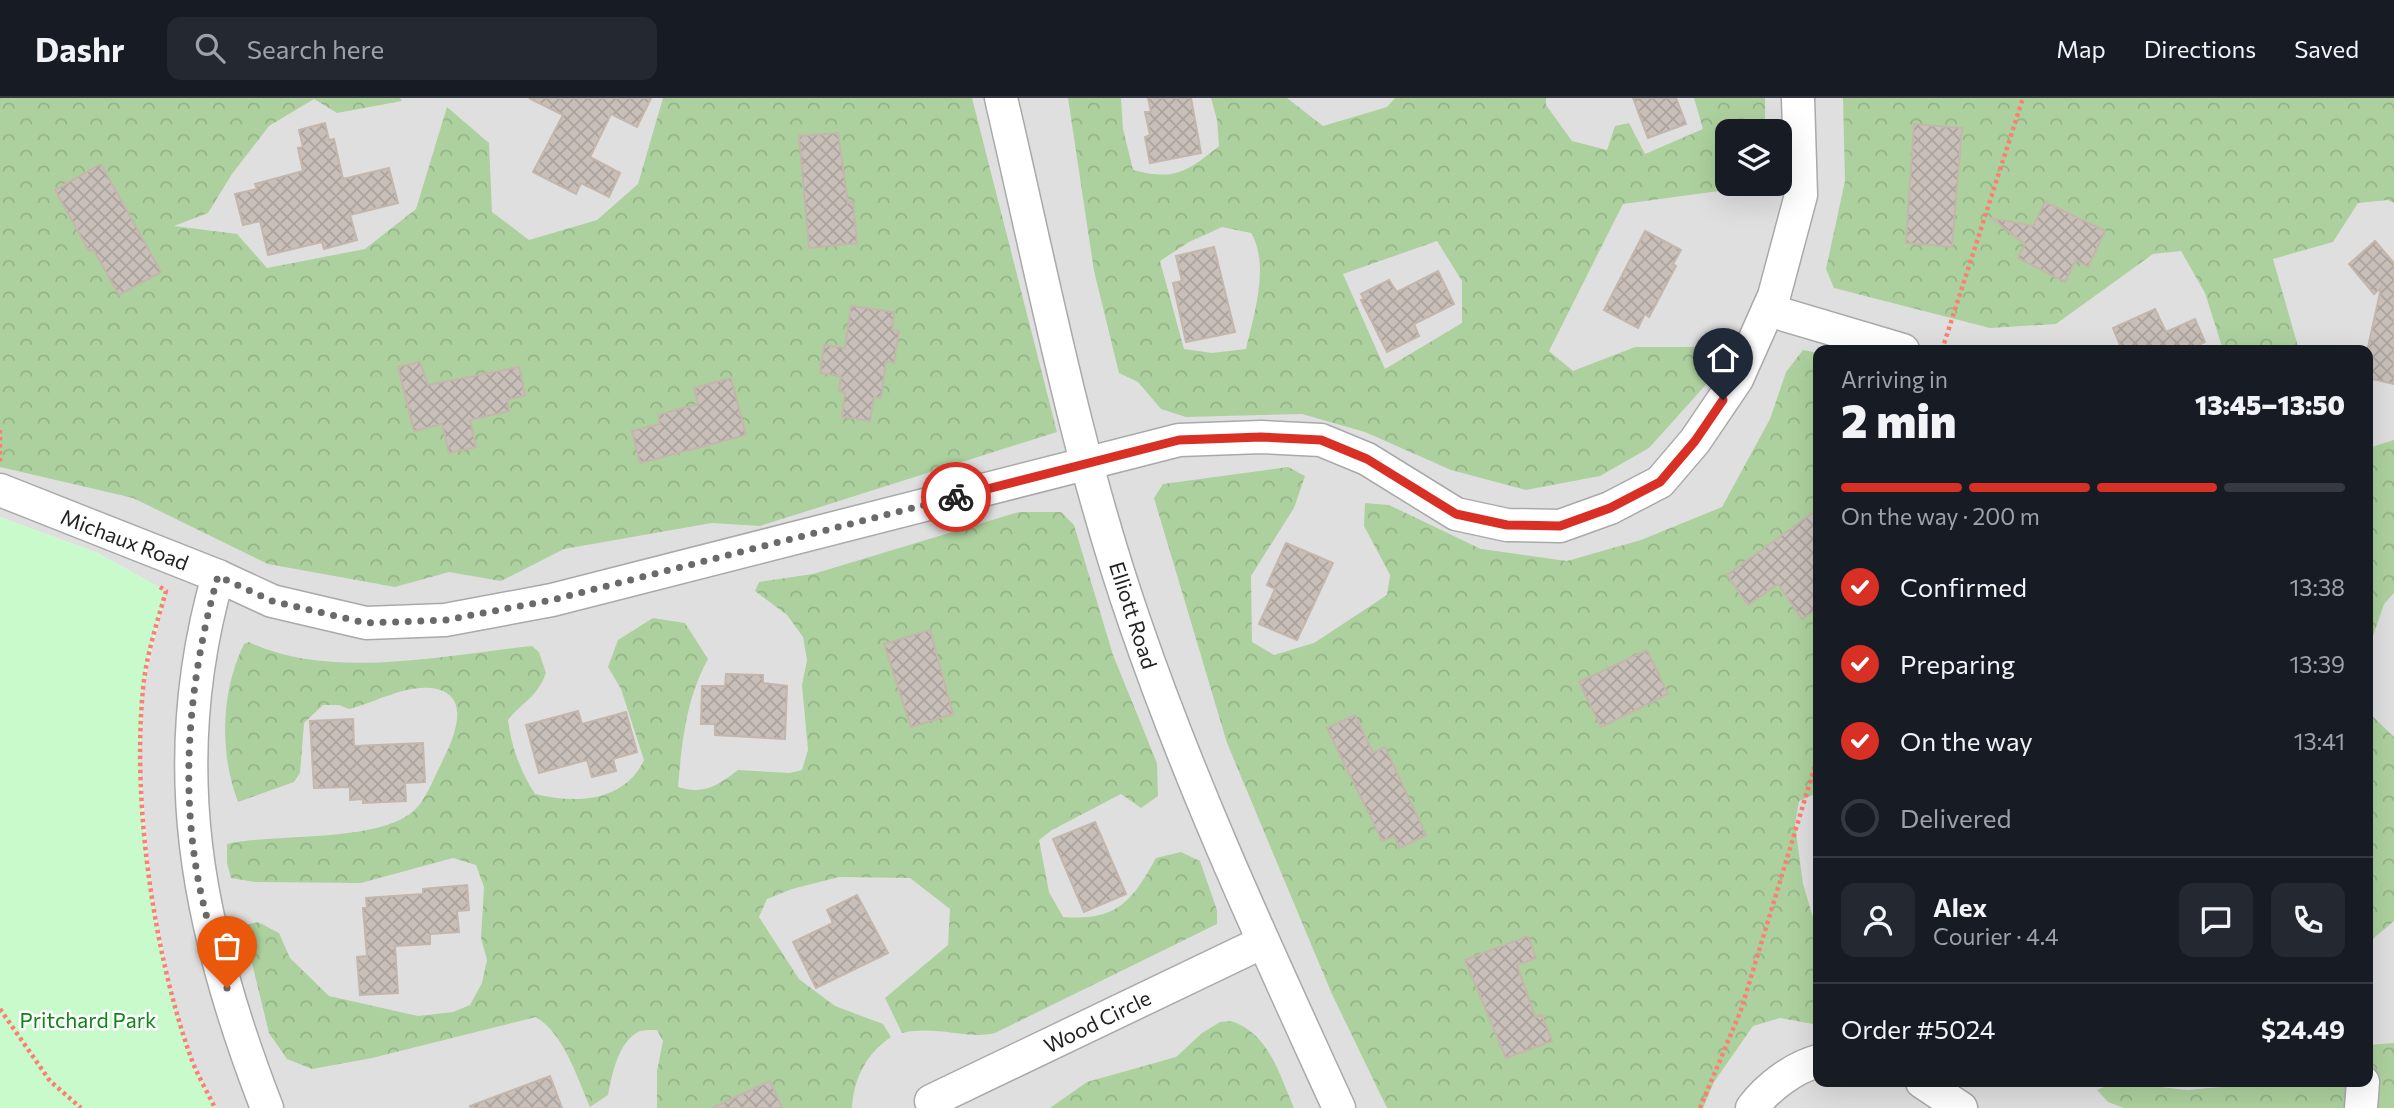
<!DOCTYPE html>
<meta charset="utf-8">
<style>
:root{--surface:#171b24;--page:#242831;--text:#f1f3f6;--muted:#9ea1a6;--line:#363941;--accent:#d93025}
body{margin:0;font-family:Commissioner,sans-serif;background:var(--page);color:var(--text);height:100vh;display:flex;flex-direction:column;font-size:26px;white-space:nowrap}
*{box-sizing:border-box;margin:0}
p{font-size:23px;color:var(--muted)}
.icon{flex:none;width:38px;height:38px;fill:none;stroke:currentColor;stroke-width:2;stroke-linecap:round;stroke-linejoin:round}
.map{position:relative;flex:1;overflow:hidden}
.drawer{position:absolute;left:1813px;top:247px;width:560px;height:742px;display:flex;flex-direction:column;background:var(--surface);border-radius:14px;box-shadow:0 7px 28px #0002}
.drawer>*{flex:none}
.controls{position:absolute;left:1715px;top:21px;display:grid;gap:14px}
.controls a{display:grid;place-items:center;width:77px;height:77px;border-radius:14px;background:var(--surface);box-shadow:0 7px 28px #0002;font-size:35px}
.pin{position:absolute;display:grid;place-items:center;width:60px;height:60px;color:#fff;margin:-72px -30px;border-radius:50% 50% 50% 0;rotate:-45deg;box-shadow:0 0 7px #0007}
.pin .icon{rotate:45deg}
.courier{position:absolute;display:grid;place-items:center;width:70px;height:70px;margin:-35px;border:5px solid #d93025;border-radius:50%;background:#fff;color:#222;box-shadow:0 2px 9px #0007}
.head em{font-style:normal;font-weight:800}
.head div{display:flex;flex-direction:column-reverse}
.head{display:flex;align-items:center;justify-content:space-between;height:119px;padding:0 28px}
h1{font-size:46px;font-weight:800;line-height:52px}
.bar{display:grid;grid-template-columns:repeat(4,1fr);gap:10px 7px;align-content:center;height:84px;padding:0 28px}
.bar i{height:9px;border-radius:5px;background:var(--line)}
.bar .active{background:var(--accent)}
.bar p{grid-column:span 4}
.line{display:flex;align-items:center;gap:18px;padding:0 28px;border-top:2px solid var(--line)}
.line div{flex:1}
.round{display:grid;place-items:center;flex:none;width:74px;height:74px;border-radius:14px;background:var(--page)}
ol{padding:0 28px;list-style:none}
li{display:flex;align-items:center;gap:21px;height:77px}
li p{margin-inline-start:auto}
li .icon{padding:7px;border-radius:50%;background:var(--accent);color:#fff;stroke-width:4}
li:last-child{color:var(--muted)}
li i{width:38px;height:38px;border:4px solid var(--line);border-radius:50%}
header{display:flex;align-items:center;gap:42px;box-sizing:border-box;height:98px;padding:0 35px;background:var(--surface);border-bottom:2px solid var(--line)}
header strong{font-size:33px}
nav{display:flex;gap:38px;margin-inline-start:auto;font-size:24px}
.search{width:490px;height:63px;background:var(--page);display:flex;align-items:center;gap:18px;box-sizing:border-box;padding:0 24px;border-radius:14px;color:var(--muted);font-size:26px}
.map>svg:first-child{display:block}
.residential{fill:#e0dfdf;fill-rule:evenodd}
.forest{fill:url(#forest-crowns);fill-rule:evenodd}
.park{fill:#c8facc}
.building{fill:url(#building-cross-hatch);stroke:#c4b6ab;stroke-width:2}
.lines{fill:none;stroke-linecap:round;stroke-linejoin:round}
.minor-casing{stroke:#a9a9a9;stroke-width:35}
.path{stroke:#fa8072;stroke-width:4.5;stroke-dasharray:3.5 3.5;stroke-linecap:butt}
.minor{stroke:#fff;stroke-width:32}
.done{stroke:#6b6a68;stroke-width:7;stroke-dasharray:0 12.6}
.route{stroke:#d93025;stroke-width:9}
.labels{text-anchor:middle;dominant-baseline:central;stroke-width:5;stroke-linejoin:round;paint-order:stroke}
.street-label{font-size:21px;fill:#222;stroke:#fff}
.park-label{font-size:21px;fill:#0c8416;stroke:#fff}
</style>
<header>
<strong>Dashr</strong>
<div class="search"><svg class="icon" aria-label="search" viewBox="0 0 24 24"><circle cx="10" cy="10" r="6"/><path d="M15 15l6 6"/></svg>Search here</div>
<nav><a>Map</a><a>Directions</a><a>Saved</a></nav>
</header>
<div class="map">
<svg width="2394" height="1010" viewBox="0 0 2394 1010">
<defs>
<pattern id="forest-crowns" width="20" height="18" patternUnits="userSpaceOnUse" patternTransform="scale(1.75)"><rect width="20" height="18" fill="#add19e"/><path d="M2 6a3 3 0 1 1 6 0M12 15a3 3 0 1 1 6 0" fill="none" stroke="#95b388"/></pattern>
<pattern id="building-cross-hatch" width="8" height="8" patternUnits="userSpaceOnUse" patternTransform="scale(1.75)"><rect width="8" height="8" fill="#c7bfb8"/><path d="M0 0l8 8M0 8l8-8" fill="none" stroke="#aba49e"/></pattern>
</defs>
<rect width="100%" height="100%" fill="#f2efe9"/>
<path class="residential" d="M 0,0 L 2394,0 L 2394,1010 L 215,1010 L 191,960 L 171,896 L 151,792 L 140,666 L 143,590 L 166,493 L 98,455 L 0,419 ZM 1727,33 L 1780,33 L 1780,86 L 1727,86 ZM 1818,252 L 2368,252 L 2368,984 L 1818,984 Z"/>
<g class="forest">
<polygon points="0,0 400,0 402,3 337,15 314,1 269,28 232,76 208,115 174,128 237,136 267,170 365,151 416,111 447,9 489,45 492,114 529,142 597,122 638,86 663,0 972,0 1057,334 760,428 712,425 564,451 501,483 449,474 395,489 268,466 133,400 0,369"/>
<path d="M 1068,0 L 1121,0 L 1123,31 L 1133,72 C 1174,83 1187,74 1219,48 L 1217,22 L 1211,0 L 1287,0 L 1323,28 L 1387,9 L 1395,0 L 1546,0 L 1546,7 L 1572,43 L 1607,52 L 1615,28 L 1629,25 L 1645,56 L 1703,31 L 1694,0 L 1765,0 L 1765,33 L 1727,33 L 1727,86 L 1771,86 L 1623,106 L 1549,253 L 1573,273 L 1635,249 L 1718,249 L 1712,280 L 1649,350 L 1600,378 L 1526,392 L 1451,372 L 1365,334 L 1302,316 L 1186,319 L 1161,311 L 1138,284 L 1119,275 L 1094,173 ZM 1222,129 L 1251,135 C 1270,166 1254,217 1246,251 L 1212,255 L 1184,251 L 1160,163 L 1189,144 ZM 1437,143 L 1462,183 L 1462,225 L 1385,271 L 1343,176 Z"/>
<polygon points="1843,0 2394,0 2394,105 2388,102 2358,105 2333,144 2273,161 2299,252 2223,252 2205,195 2181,153 2153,156 2056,226 1990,230 1834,190 1826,171 1845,83"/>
<polygon points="1803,252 1818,255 1818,695 1799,703 1795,726 1803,786 1818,836 1818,927 1780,920 1753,928 1714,984 1703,1010 1387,1010 1331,894 1227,645 1154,400 1163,386 1288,369 1305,378 1294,410 1251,478 1252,544 1274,557 1314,545 1387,497 1390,477 1364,428 1365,405 1389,407 1481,451 1567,463 1641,442 1722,409 1770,321 1786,274"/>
<polygon points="2394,342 2394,495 2384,506 2368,552 2368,350"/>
<path d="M 1019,414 L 1061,414 L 1074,427 L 1113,557 L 1157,665 L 1158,698 L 1141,710 L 1121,696 L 1052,732 L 1039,742 L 1049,794 L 1063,819 C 1116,823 1131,805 1156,760 L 1181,754 L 1200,763 L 1217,812 L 1217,826 L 995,935 C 968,942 937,927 902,935 L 885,900 L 948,847 L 950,811 L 910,780 L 839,779 L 792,791 L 767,801 L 759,819 L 799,881 L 835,908 L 883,926 L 891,939 C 866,956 854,980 852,1010 L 657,1010 L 657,973 L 663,943 L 657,932 C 652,932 644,932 640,933 C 618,943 612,977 608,997 L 590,1009 C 577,980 565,937 536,919 L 372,960 L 312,971 L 287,961 L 269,935 L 249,853 L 247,827 L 258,824 L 279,835 L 290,860 L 329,898 L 418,918 L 453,914 L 470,907 L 482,885 L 487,862 L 481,840 L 484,789 L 476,767 L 453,760 L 361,785 L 255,784 L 231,780 L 227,765 L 227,746 C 276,735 367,745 410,716 C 423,707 432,685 438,672 C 450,648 478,596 431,590 C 405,587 373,605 349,611 L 339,607 L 323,607 L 304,625 L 300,675 L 294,684 L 238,704 C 219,654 221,593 244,546 L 249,544 C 329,583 447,557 532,548 L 539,554 L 546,575 C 536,601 524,602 508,622 C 512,651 520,672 535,696 C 577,706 624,704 644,662 L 621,591 L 608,569 L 618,542 L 653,520 L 685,525 L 708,561 C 686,601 682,644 678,689 C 704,697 717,688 738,672 L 790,675 L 802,672 L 808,652 L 802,587 L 807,562 L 803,539 L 787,517 L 755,493 L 759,484 L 813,476 Z"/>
<polygon points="2368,614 2394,639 2394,823 2368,845"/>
<path d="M 1231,923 C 1269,935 1279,976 1294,1010 L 1050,1010 L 1087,984 L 1176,959 L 1202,935 L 1220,924 Z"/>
<polygon points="2394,945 2394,1010 2124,1010 2108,1004 2097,992 2116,984 2187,992 2278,984 2368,984 2368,947"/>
</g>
<path class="park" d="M 0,419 L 98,455 L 166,493 C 157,525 146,558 143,591 C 132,702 153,852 190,957 C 196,975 207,993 215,1010 L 0,1010 Z"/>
<g class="building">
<polygon points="529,0 651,0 637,29 611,16 590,59 620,75 609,99 581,85 576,96 533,74 563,17"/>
<polygon points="1148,0 1191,0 1201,55 1150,65 1145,39 1150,37 1145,14 1151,14"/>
<polygon points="1633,0 1676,0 1686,26 1648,40"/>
<polygon points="325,25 329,42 334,41 343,81 389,70 398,105 350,117 357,142 324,151 322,144 268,157 260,123 243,127 235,96 257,91 255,86 303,73 298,50 303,49 299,32"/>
<polygon points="1914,26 1962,30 1952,149 1906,145"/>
<polygon points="838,35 848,105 853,104 857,145 809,150 799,38"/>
<polygon points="101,66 161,174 119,197 93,151 89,153 55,92"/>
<polygon points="2045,104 2105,133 2088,169 2076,162 2065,184 2018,160 2025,146 1991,120 2033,128"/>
<polygon points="1645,133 1681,152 1673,166 1676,168 1649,219 1645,216 1638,230 1604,212"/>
<polygon points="2375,143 2394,165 2394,286 2368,280 2368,249 2381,190 2374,196 2349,166"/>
<polygon points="1214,149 1235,234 1186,244 1173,185 1182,183 1176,158"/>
<polygon points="1438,173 1454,206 1414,226 1419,238 1387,254 1361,202 1364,201 1361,196 1389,182 1397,194"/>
<polygon points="851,208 894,214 892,232 899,233 894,265 886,263 881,300 874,299 870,323 842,319 845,294 839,293 841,278 820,275 824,247 845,250"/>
<polygon points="2155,211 2166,234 2195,221 2205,244 2188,252 2122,252 2113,230"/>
<polygon points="420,264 428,287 519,269 525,297 507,302 509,313 470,322 476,349 449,355 442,326 414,333 398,269"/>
<polygon points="731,280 746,337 640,365 632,333 660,326 658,317 698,306 694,290"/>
<polygon points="1818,411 1818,510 1802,521 1778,486 1748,507 1727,477"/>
<polygon points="1286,445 1333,465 1297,542 1259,526 1275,491 1267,487"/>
<polygon points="930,532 953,616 911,629 884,546"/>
<polygon points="1647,552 1668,596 1601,629 1579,584"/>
<polygon points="726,576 763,577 763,585 787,588 785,641 715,637 715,626 701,626 702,588 725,588"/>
<polygon points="578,613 582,626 626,614 637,654 613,661 616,673 592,679 587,662 539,675 526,627"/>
<polygon points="1355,617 1373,655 1385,649 1426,737 1400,750 1394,738 1382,743 1327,630"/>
<polygon points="353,621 354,648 423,645 425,684 405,685 406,703 363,705 363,701 350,702 350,689 314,690 310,623"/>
<polygon points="1095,724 1126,796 1084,814 1053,741"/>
<polygon points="467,787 469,812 457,813 459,834 430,836 430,846 395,848 398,895 360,897 357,859 367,858 363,810 367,810 366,800 423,796 423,791"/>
<polygon points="857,797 888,855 816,890 793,844 833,825 827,812"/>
<polygon points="1528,838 1536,860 1517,867 1535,919 1542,917 1552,943 1506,960 1465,862"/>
<polygon points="550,978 562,1010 471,1010 470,1008"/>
<polygon points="770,983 782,1010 712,1010"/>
</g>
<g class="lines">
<g class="minor-casing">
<g id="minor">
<path d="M 1001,0 C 1042,175 1076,355 1135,525 C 1192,691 1266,850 1339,1010"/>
<polyline points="1768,212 1903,252"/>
<polyline points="0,392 218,478 272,503 366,525 445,522 552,502 1179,342 1261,339 1321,342 1367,361 1456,416 1507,427 1560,428 1610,410 1660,384 1695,343 1737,281 1774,198 1801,97 1798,0"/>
<path d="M 218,478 C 164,667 197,830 267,1010"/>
<polyline points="1922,984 1961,1010"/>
<polyline points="931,1003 1263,844"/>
<path d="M 1752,1010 C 1768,989 1793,970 1818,963"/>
<polyline points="2361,1010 2363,984"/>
</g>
</g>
<g class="path">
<polyline points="1942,252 2023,0"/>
<polyline points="0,332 0,365"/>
<path d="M 160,489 L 166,493 C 157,525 146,558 143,591 C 132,702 153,852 190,957 C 196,975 207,993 215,1010"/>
<polyline points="0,911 50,983 81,1010"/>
<polyline points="1700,1010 1741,912 1818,658"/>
</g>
<use href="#minor" class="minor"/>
</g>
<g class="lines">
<path class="done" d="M 227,890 C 217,855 206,821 199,786 C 179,684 190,576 218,478 L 272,503 L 366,525 L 446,522 L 552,502 L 956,399"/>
<polyline class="route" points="956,399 1179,342 1261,339 1321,342 1367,361 1456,416 1507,427 1560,428 1610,410 1660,384 1695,343 1723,302"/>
</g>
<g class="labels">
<g class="street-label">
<text transform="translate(125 441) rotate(21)">Michaux Road</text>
<text transform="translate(1134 517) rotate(72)">Elliott Road</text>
<text transform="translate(1097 923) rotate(-26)">Wood Circle</text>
</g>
<g class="park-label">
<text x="88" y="921">Pritchard Park</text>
</g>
</g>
</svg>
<div class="controls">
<a><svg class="icon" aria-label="layers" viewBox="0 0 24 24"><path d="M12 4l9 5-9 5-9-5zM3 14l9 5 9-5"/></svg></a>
</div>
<div class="pin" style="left:227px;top:890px;background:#ea580c"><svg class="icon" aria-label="bag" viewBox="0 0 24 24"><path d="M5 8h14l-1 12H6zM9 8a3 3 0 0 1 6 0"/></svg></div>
<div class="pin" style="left:1723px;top:302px;background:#1f2937"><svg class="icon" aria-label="home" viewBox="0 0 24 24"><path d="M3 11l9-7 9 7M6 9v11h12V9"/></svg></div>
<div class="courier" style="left:956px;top:399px"><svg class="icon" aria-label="bike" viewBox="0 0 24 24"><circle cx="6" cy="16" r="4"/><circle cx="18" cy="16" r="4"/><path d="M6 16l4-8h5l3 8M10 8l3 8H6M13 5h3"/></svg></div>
<section class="drawer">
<div class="head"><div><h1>2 min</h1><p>Arriving in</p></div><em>13:45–13:50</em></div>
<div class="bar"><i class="active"></i><i class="active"></i><i class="active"></i><i></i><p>On the way · 200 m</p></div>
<ol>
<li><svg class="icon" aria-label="check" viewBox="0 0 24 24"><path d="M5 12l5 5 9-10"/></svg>Confirmed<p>13:38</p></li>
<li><svg class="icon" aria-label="check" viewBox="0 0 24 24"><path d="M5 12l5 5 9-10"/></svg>Preparing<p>13:39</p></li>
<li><svg class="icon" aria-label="check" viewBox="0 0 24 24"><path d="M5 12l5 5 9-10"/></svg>On the way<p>13:41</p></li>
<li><i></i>Delivered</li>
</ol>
<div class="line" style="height:126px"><a class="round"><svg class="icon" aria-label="person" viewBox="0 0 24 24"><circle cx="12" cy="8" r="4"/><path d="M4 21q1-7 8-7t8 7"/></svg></a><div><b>Alex</b><p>Courier · 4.4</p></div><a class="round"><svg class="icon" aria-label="chat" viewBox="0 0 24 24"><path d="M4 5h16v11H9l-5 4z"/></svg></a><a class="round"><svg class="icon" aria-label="phone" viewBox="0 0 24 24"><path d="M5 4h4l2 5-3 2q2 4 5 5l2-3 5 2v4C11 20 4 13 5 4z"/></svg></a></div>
<div class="line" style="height:91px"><div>Order #5024</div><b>$24.49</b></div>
</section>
</div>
